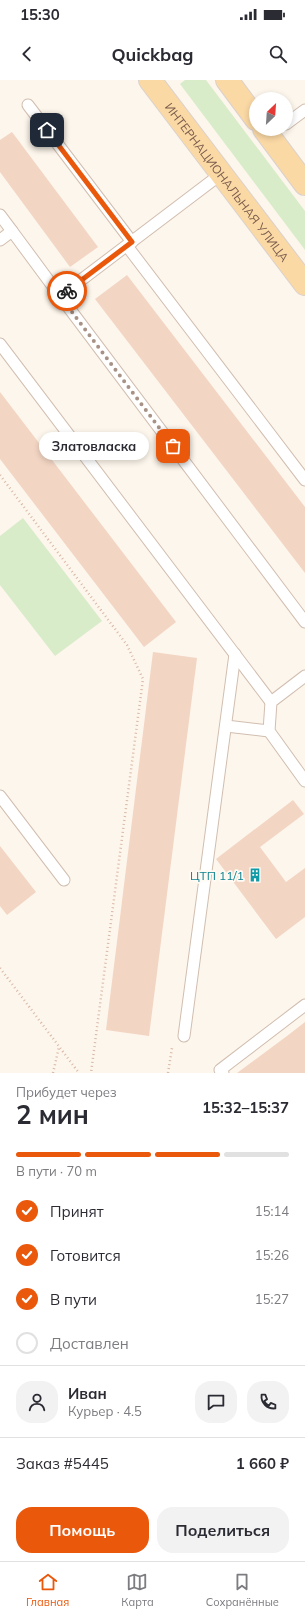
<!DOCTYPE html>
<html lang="ru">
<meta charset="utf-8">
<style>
:root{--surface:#fff;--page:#f2f2f3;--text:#2b2b33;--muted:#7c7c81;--line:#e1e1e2;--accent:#ea580c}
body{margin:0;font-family:Mulish,sans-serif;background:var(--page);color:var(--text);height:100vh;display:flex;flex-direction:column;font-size:15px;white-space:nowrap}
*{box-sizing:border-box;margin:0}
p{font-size:13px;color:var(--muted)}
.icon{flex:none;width:22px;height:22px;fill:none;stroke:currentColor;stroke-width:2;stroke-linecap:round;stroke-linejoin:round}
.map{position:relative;height:993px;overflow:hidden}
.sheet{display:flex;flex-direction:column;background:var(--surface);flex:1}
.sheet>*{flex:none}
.needle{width:26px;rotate:25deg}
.tools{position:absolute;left:249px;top:12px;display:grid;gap:8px}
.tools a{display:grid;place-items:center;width:44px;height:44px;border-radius:50%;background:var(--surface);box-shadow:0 2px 6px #0003;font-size:20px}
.pin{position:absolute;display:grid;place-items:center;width:34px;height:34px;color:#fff;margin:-17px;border-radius:8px;box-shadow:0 2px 6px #0006}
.courier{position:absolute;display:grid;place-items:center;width:40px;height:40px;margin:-20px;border:3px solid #ea580c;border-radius:50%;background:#fff;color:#222;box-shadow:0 1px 5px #0007}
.bubble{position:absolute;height:28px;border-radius:14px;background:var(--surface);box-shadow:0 2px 6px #0003;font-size:13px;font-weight:700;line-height:28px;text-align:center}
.summary em{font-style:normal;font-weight:700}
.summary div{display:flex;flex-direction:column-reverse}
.summary{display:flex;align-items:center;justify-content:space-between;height:68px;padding:0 16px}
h1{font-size:26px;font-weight:700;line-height:30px}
.bar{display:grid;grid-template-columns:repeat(4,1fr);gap:6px 4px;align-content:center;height:48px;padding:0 16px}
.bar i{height:5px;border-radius:3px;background:var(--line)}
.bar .active{background:var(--accent)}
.bar p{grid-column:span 4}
.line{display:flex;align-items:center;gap:10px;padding:0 16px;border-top:1px solid var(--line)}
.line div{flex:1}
.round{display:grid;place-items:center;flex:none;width:42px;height:42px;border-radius:16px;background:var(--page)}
ol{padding:0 16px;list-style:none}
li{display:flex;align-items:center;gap:12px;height:44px}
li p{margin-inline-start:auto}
li .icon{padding:4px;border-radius:50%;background:var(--accent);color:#fff;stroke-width:4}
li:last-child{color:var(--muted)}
li i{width:22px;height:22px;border:2px solid var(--line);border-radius:50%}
.action{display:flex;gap:8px;margin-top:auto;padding:8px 16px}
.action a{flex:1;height:46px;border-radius:16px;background:var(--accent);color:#fff;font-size:16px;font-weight:700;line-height:46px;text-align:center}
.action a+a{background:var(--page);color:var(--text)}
.status{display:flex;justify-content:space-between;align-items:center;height:28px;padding:0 20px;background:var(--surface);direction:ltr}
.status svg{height:11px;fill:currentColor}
header{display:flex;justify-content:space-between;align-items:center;height:52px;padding:0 16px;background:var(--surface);font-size:18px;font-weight:700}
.tab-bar{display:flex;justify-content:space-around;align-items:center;height:56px;border-top:1px solid var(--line);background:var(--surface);font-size:11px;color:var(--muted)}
.tab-bar a{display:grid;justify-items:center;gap:2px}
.tab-bar .active{color:var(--accent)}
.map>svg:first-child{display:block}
.green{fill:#d8ecc9}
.building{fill:#f3d5c3}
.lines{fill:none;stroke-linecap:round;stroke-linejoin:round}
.lane-casing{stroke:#d1beb0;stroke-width:13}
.primary-casing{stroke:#dad1cd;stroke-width:24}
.path{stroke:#d9b8a5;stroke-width:2.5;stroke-dasharray:1 3;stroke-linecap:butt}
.lane{stroke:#fff;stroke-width:11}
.primary{stroke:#fbd9a5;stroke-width:22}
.done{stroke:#a89285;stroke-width:4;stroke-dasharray:0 7.2}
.route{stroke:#ea580c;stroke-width:5}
.labels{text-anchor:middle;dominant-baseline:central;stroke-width:3.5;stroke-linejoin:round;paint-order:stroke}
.street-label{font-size:12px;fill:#7a5c4d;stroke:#fffaf3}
.culture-label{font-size:12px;fill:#0d838f;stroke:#fffaf3;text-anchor:end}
</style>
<div class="status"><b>15:30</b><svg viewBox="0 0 49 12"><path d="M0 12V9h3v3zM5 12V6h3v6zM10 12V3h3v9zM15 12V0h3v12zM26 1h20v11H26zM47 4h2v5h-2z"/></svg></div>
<header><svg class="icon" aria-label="back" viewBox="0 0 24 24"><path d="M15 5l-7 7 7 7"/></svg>Quickbag<svg class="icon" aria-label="search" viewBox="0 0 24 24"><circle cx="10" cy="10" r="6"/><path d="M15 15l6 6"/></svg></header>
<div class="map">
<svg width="305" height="993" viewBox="0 0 305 993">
<rect width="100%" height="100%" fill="#fdf6ec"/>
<g class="green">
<polygon points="185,0 206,0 305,131 305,170 180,4"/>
<polygon points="23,438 102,541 55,576 0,505 0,456"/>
</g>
<g class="building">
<polygon points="12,52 98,167 70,187 0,92 0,60"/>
<polygon points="127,195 305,427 305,493 95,219"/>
<polygon points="0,312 176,542 144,567 0,379"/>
<polygon points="153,572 197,578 149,956 106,950"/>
<polygon points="293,720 304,734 260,767 286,802 305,788 305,837 276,859 216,779"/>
<polygon points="0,766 36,812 7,835 0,826"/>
<polygon points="305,942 305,993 237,993 287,956"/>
</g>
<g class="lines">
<g class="lane-casing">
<g id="lane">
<polyline points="28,25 132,162"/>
<polyline points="286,44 305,30"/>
<polyline points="221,94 60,216 305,542"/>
<polyline points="0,135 12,151"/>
<polyline points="0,160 12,151 60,216"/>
<polyline points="127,166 305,400"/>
<polyline points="0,264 271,622"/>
<polyline points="305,596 271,622 269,651 305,701"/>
<polyline points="226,646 269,651"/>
<polyline points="0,716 64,800"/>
<polyline points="184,956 235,574"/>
<polyline points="223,993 220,990 305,925"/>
</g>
</g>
<g class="primary-casing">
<g id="primary">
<path id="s1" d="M 150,0 L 305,204"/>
<polyline points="227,0 256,39"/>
<polyline points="264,49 305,104"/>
</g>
</g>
<g class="path">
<polyline points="0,395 127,565 143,599 91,993"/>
<polyline points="0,888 79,993"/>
<polyline points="53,993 59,967"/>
<polyline points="168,993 172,968"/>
</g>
<use href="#lane" class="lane"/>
<use href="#primary" class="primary"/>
</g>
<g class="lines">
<polyline class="done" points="67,211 60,216 173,366"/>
<polyline class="route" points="47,50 132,162 67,211"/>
</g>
<defs>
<g id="building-bare" transform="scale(1.08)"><path d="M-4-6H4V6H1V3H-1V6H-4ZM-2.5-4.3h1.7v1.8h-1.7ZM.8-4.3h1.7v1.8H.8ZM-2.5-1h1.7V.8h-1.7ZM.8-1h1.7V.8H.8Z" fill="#0f9aa8" stroke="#fffaf3" stroke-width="2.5" paint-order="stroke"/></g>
</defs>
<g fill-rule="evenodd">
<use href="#building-bare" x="255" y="795"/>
</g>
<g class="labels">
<g class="street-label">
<text stroke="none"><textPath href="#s1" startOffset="128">ИНТЕРНАЦИОНАЛЬНАЯ УЛИЦА</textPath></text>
</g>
<g class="culture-label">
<text x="244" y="795">ЦТП 11/1</text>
</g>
</g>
</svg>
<div class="tools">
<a><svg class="needle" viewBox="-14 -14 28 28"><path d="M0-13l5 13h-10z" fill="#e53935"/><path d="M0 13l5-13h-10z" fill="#7c7c81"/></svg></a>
</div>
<div class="pin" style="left:173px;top:366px;background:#ea580c"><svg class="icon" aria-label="bag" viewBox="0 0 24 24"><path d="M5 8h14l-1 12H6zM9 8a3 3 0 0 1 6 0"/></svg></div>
<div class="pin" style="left:47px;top:50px;background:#1f2937"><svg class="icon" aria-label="home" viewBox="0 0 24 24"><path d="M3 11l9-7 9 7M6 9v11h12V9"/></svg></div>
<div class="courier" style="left:67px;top:211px"><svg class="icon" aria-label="bike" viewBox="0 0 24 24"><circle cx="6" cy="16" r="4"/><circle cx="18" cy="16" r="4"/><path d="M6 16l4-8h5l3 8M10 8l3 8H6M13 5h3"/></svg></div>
<div class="bubble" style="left:39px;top:352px;width:110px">Златовласка</div>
</div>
<section class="sheet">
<div class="summary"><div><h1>2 мин</h1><p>Прибудет через</p></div><em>15:32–15:37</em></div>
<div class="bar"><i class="active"></i><i class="active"></i><i class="active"></i><i></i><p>В пути · 70 m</p></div>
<ol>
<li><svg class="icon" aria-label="check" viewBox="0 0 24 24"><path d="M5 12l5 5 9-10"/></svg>Принят<p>15:14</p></li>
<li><svg class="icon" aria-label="check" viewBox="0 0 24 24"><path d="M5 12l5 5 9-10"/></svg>Готовится<p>15:26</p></li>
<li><svg class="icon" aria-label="check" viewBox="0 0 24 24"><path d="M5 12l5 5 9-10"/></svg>В пути<p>15:27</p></li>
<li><i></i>Доставлен</li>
</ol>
<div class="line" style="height:72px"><a class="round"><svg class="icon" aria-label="person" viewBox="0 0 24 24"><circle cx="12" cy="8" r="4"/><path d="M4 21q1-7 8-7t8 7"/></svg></a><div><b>Иван</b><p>Курьер · 4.5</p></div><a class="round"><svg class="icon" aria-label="chat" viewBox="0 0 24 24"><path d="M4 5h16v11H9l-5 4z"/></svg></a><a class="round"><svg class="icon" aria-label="phone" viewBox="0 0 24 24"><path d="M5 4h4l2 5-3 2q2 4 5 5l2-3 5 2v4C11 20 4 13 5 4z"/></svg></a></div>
<div class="line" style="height:52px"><div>Заказ #5445</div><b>1 660 ₽</b></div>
<div class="action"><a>Помощь</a><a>Поделиться</a></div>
</section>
<nav class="tab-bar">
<a class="active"><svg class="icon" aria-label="home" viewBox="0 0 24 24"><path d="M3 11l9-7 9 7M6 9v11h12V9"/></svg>Главная</a>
<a><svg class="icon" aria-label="map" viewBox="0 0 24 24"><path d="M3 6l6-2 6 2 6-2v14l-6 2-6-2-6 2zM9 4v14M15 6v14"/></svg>Карта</a>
<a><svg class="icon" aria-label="saved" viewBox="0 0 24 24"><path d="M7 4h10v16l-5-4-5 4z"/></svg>Сохранённые</a>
</nav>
